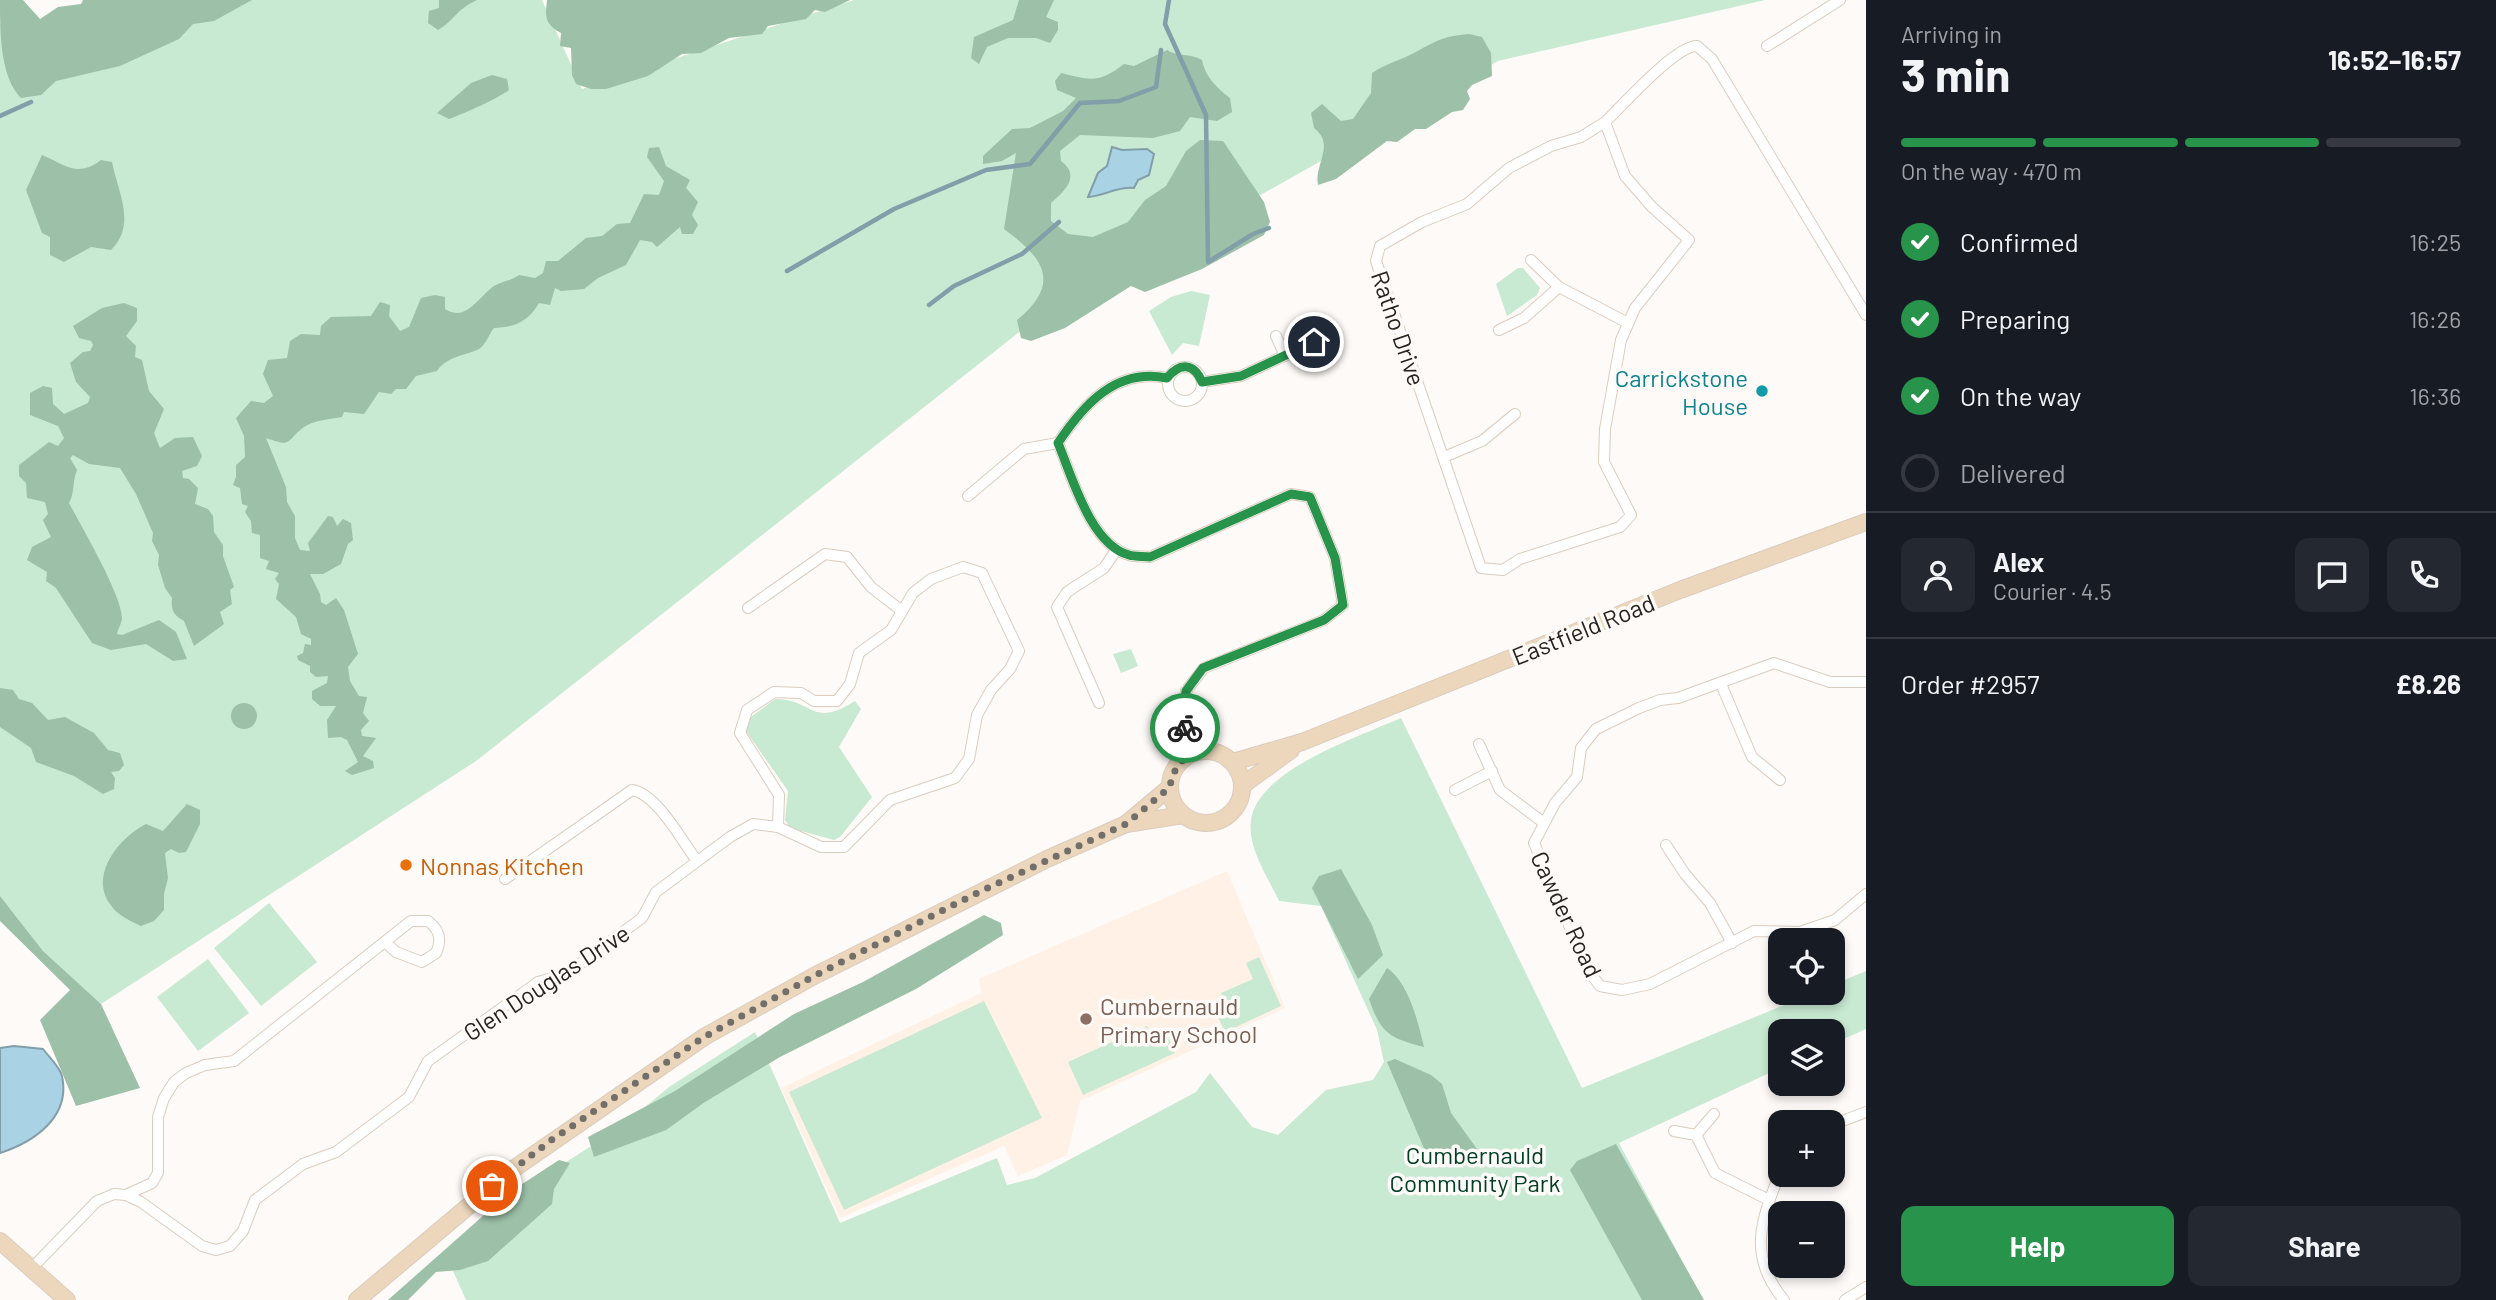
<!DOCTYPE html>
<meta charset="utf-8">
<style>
:root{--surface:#171b24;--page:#242831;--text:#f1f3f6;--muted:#9ea1a6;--line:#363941;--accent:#27934b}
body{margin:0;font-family:Barlow,sans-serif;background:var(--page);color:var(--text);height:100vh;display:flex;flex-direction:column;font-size:26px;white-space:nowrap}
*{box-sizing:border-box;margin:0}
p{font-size:23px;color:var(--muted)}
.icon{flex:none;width:38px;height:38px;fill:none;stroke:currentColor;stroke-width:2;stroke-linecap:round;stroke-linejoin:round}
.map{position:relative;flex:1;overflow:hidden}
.details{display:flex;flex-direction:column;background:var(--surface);width:630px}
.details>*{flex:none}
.fabs{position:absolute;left:1768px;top:928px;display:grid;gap:14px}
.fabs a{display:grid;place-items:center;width:77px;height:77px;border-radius:14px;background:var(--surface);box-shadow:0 4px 10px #0003;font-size:35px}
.pin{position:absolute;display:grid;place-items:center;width:60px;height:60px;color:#fff;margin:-30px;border:4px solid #fff;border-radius:50%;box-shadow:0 2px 7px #0007}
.courier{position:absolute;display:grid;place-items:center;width:70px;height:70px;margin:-35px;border:5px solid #27934b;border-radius:50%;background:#fff;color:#222;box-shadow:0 2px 9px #0007}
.head em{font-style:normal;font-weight:700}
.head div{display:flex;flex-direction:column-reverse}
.head{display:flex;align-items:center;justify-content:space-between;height:119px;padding:0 35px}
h1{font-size:46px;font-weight:700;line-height:52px}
.bar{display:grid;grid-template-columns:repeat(4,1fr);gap:10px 7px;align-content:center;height:84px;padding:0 35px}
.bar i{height:9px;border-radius:5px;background:var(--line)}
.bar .on{background:var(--accent)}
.bar p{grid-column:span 4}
.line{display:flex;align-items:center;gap:18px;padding:0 35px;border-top:2px solid var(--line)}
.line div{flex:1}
.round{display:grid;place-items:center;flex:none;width:74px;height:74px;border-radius:14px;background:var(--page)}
ol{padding:0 35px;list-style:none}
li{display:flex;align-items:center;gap:21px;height:77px}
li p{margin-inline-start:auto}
li .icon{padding:7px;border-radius:50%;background:var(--accent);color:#fff;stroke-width:4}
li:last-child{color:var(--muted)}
li i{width:38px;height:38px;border:4px solid var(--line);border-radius:50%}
.button{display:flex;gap:14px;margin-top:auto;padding:14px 35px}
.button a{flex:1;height:80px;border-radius:14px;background:var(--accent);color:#fff;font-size:28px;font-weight:700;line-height:80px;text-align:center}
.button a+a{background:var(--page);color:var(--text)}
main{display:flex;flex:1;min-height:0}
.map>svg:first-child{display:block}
.built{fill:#fff1e5}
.green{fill:#c8e9d2}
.forest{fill:#9cc0a8}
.water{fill:#a9d3e5;stroke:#829ea9;stroke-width:2}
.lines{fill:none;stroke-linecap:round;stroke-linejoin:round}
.stream{stroke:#829ea9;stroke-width:4.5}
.street-casing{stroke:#dbccbe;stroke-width:12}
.secondary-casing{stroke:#dbccbe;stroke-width:18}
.street{stroke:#fff;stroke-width:10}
.secondary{stroke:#ecd7bc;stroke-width:16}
.done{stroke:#726e69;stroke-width:7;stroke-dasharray:0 12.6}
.route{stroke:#27934b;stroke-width:9}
.culture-dot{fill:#0f9aa8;stroke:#fefaf8;stroke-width:2.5}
.food-dot{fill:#e8710a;stroke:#fefaf8;stroke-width:2.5}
.education-dot{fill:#8d6e63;stroke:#fefaf8;stroke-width:2.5}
.labels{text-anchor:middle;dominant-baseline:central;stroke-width:7;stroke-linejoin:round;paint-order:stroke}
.street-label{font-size:24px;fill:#27221c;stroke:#fefaf8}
.culture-label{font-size:24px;fill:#0d838f;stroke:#fefaf8;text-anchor:end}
.food-label{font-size:24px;fill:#c56008;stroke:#fefaf8;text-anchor:start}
.education-label{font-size:24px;fill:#785e54;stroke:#fefaf8;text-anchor:start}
.park-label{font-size:24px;fill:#004123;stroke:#fefaf8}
</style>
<main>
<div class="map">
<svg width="1866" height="1300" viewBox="0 0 1866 1300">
<rect width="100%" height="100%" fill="#fefaf8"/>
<polygon class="built" points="1227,871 1285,1008 1080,1101 1067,1155 1018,1176 1004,1146 840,1218 781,1088 981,993 979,979 988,975"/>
<g class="green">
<polygon points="239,0 542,0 582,89 854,0 1765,0 1498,61 1023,329 476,761 101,1004 43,951 0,896 0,24"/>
<polygon points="1518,268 1523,268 1540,288 1537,295 1507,316 1496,284"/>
<polygon points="1191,291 1210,295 1199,346 1183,343 1172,355 1149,311 1171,297"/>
<polygon points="1131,649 1138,666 1121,673 1113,654"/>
<path d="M 775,699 C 814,699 811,729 855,701 L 861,709 L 839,747 L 872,797 L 840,837 L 834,840 L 790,828 L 785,820 L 788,791 L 746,731 L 748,719 Z"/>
<path d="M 1401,718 L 1582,1088 L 1816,992 L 1832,992 L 1832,985 L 1866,971 L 1866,1029 L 1832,1044 L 1832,1031 L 1780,1031 L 1780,1068 L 1619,1143 L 1703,1300 L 466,1300 L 445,1253 L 552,1171 L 621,1127 L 669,1087 L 755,1032 L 840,1223 L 997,1158 L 1007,1185 L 1035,1178 L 1196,1092 L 1210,1073 L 1252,1127 L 1278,1135 L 1326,1090 L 1373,1080 L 1384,1062 L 1377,1030 L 1321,906 L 1279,901 C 1268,877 1247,848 1251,820 C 1257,770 1361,736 1401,718 Z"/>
<polygon points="269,903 317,962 261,1006 214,948"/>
<polygon points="1259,957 1281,1006 1225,1032 1216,1013 1227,1007 1221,993 1253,979 1246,963"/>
<polygon points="208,959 249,1013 198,1051 157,997"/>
<polygon points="984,1001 1042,1118 844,1210 789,1092"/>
<polygon points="1147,1026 1154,1040 1167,1034 1175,1053 1083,1095 1068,1062"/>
</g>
<g class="forest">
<path d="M 0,0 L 23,0 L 40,19 L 58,7 L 81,4 L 83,0 L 252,0 L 214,21 L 193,24 L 179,39 L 120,66 L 56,81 L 41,95 L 21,98 C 0,77 0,32 0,0 Z"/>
<path d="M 439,0 L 477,0 C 455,10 454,21 438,30 L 428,23 L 429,11 L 439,8 Z"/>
<path d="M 547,0 L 850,0 L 825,12 L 815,10 L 806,19 L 768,26 L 762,34 L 729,38 L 701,53 L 682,54 L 648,76 L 606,89 L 591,89 L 576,84 L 572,75 L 571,48 L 560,46 L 561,33 C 545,24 545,18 547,0 Z"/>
<polygon points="1019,0 1054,0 1046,17 1058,22 1058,30 1050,43 1036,38 1008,38 987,47 979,64 971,58 974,37 1013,20"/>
<path d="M 1469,34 L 1482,37 L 1491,53 L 1492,76 L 1472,85 L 1467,91 L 1470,99 L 1463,110 L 1452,112 L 1426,129 L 1415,129 L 1397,142 L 1387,141 L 1336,179 L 1318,185 C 1314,164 1336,145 1314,128 L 1311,113 L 1322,104 L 1341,121 L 1353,119 L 1371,93 L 1372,73 C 1385,64 1398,61 1412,54 C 1437,41 1439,37 1469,34 Z"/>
<path d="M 1167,50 C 1178,57 1190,53 1202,60 C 1205,77 1217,88 1230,98 L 1232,112 L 1217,121 L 1190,117 L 1180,131 L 1153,138 L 1080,135 L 1060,151 L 1061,161 C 1081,176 1065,191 1051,203 L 1051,221 L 1068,234 L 1093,237 L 1128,222 L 1145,200 L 1166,186 L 1186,151 L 1200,140 L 1223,141 L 1264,202 L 1270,222 L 1264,235 L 1202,269 L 1145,292 L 1131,286 L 1065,328 L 1031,341 L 1021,338 L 1017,320 C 1062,283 1044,258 1004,229 L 1016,153 L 1002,161 L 983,164 L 983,156 L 1012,129 L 1030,128 L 1063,111 L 1076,98 L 1057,90 L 1055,81 L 1061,73 C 1090,80 1098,84 1124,64 L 1134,66 Z"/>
<path d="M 492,75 L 507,79 L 509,90 C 495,100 467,112 449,119 L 437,113 L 471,83 Z"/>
<path d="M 659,147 L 666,166 L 690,180 L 686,188 L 698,202 L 692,215 L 698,225 L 693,234 L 682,234 L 680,227 L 657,247 L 652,242 L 640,240 L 626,265 L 598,278 L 584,289 L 561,291 L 555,288 L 550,305 L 539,303 C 528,322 515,327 494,328 C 489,334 485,347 477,350 C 463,356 446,357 437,371 L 416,376 L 406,389 L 396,389 L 391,394 L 379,392 L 364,414 L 344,412 L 342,417 C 331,419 314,420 304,427 C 285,441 294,448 266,438 L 286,487 L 287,502 L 295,516 L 295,538 L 300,550 L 310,551 L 308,543 L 328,516 L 333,517 L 337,526 L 343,519 L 351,523 L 353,540 L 348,544 L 341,564 L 323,574 L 310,574 L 320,594 L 321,602 L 326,605 L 336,598 L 344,610 L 358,654 L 348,667 L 350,681 L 359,696 L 367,697 L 363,713 L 369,721 L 361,730 L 362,736 L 376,738 L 363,756 L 373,761 L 374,768 L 352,775 L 345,771 L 358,762 L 347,740 L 341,737 L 328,738 L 327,720 L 336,706 L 320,706 L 312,699 L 312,691 L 327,683 L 328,676 L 316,677 L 310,672 L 310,666 L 298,660 L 297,656 L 303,653 L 305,644 L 311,645 L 311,639 L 301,634 L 296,617 L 276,599 L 279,584 L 275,579 L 279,573 L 266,569 L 269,561 L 260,558 L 260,535 L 252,533 L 251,521 L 245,512 L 248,506 L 242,504 L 240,488 L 233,485 L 236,477 L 236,465 L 245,457 L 244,436 L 236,418 L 251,401 L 264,403 L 273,396 L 263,374 L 268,360 L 287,358 L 290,341 L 301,334 L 320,335 L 321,326 L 331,317 L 371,316 L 380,302 L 390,305 L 389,316 L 400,331 L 409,327 L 421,298 L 435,295 L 445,297 L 445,309 C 466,323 478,297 494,286 C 502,281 511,281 519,275 L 535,278 L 543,273 L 546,261 L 558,261 L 586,238 L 602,236 L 617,224 L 630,223 L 644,194 L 659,195 L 664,181 L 647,157 L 649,148 Z"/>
<path d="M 42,155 C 66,165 77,178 101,160 L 112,162 C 118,193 137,224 111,250 L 91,247 L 64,262 L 50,255 L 50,237 L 42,233 L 26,190 Z"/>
<path d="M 124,303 L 137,308 L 137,321 L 126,336 L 136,346 L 135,357 L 142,360 L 149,391 L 164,409 L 154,433 L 160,448 L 175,438 L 193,437 L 202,456 L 197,466 L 182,471 L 183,478 L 189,479 L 198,488 L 195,504 L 208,509 L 213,516 L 214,532 L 223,545 L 223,556 L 234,587 L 230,590 L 232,604 L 220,612 L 224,624 L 194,646 L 184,621 C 173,615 171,610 172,598 L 165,588 L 158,565 L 159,555 L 152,541 L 153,533 L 136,494 L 120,468 L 89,464 L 73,455 L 70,458 L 77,470 C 72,482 75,493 69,503 C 80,524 122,595 122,618 C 122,622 118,629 117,634 L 122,635 L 159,620 L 176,632 L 187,659 L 173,661 L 146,644 L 111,650 L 92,643 L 56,588 L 46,581 L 47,572 L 27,560 L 32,547 L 51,537 L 43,520 L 48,514 L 45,502 L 27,498 L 26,483 L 19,476 L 19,465 L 49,442 L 58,446 L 64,438 L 58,426 L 30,415 L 30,393 L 43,386 L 52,388 L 53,404 L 64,414 L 88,403 L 90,397 L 76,382 L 70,363 L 83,352 L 90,351 L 93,345 L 91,341 L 79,338 L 73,326 L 102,308 Z"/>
<polygon points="0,688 13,690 19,699 32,703 48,720 65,717 94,733 108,750 120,753 124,765 119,771 111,772 115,778 114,789 103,794 74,776 36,762 31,748 0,727"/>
<circle cx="244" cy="716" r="13"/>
<path d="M 187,804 L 200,810 L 200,824 L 186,852 L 179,853 L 171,849 L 165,853 L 168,878 L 164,894 L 164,910 L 154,921 L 141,926 C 130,921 117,915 110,904 C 89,874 120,837 146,824 L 163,831 Z"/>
<polygon points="1341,869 1372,925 1383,955 1358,979 1312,888 1319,876"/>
<polygon points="0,896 43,951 101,1004 140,1088 76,1106 40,1020 70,990 0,921"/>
<polygon points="984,915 1001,923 1003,935 916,989 780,1057 705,1102 666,1130 594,1157 588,1137 675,1091 794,1014 863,982"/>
<path d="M 1387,968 C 1409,983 1418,1022 1424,1047 C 1390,1038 1381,1034 1369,999 Z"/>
<polygon points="1395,1059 1431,1075 1442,1084 1451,1113 1477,1149 1432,1167 1387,1062"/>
<polygon points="1616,1144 1704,1300 1642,1300 1570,1170 1577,1161"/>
<polygon points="559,1160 570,1163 554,1189 552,1204 488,1261 460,1270 436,1272 408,1300 388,1300 510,1192"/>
</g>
<g class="water">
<path d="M 1112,147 L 1122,150 L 1147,149 L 1154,154 L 1149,175 L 1138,180 L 1134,188 C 1118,186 1104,196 1088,197 L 1098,173 L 1107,166 Z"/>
<path d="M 14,1046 L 43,1049 C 49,1057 60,1067 62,1076 C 71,1117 34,1142 0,1153 L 0,1048 Z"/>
</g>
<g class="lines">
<g class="stream">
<polyline points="1169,0 1165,24 1206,115 1208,262 1253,234 1269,228"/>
<polyline points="0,116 31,102"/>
<polyline points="787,271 894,209 986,170 1030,164 1080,103 1119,101 1156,87 1161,50"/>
<polyline points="929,305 954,286 1022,254 1059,222"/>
</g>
<g class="street-casing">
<g id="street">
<polyline points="1767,46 1840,0"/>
<path d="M 1605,122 L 1581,137 L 1551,146 L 1509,168 L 1467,204 L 1422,222 L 1380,246 L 1376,261 L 1481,568 L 1503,570 L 1520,559 L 1620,527 L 1631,515 L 1604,462 L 1605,429 L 1621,340 L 1635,308 L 1689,240 L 1652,207 L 1625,176 L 1605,122 C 1624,104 1675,46 1697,46 L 1712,59 L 1866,315"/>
<polyline points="1559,287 1628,323"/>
<polyline points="1499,330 1524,318 1559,287 1531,260"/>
<polyline points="1276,336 1285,356"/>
<circle cx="1185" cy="384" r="17"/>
<polyline points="1202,382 1241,376 1314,342"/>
<path d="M 1058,443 C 1072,476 1090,544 1129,555 C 1135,557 1144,556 1150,557 L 1291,494 L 1310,497 L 1335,558 L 1343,605 L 1324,620 L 1204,668 L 1186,691 L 1182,719 L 1194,753"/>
<path d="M 1058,443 C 1084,404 1116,368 1167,378"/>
<polyline points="1444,457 1482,441 1515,414"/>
<polyline points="968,496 1024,449 1058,443"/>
<polygon points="963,567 982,573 1019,651 1010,669 991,690 977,715 969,759 955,778 890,800 844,847 821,847 778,827 779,795 740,733 747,710 774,692 801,693 814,701 837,701 850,684 859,653 891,630 913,593 931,579"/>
<polyline points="748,608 825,554 847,557 871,587 902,611"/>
<polyline points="1866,682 1830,682 1774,663 1678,698 1660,700 1639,708 1596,729 1581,748 1577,777 1555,803 1534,843 1588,970 1600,986 1622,990 1650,984 1754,931 1800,932 1835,920 1866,894"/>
<polyline points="1721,684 1752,757 1780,780"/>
<polyline points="1099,703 1057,607 1067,592 1104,568 1117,549"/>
<polyline points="1479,744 1500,790 1544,823"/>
<polyline points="1455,790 1492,771"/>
<polyline points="1666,845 1685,874 1710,903 1732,943"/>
<path d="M 505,879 L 632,790 C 657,794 682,841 697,861"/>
<polyline points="1832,1125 1866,1112"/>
<polyline points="1674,1131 1696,1135 1715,1173 1769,1200"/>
<polyline points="1696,1135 1714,1114"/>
<path d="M 1780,1173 C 1761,1220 1747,1256 1784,1300"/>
<path d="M 126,1195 L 152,1183 L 158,1173 L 158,1117 L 164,1098 L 174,1082 L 186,1073 L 205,1065 L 234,1061 L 411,921 L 428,921 C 440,930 442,940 436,953 L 422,962 L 396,952 L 385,942"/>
<polyline points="32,1268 97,1201 114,1194 126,1195 141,1202 202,1246 216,1250 230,1246 243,1231 255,1200 303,1164 336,1152 409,1097 428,1061 538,982 566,974 642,918 656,892 730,837 753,824 778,827"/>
<polyline points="1845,1300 1866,1287"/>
</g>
</g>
<g class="secondary-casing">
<g id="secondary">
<circle cx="1206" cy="787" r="36"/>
<polyline points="1233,762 1302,742 1680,590 1866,522"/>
<polyline points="1243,785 1291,750"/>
<polyline points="1126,824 1170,787"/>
<polyline points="0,1241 67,1300"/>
<polyline points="357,1300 509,1172 704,1037 814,976 1047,859 1126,824 1183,815"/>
</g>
</g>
<use href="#street" class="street"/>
<use href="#secondary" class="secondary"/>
</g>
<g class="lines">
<path class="done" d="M 492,1186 L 550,1141 L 704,1037 L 814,976 L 977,893 L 1126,824 L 1170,787 C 1172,772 1180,759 1194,753 L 1185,728"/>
<path class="route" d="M 1185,728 L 1182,719 L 1186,691 L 1203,668 L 1324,620 L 1343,605 L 1335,558 L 1310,497 L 1291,494 L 1150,557 C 1144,556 1135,557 1129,555 C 1090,544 1072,476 1058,443 C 1084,404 1116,368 1167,378 C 1180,362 1194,363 1202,382 L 1241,376 L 1314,342"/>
</g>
<circle class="culture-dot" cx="1762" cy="391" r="7"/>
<circle class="food-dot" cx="406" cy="865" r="7"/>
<circle class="education-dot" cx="1086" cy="1019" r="7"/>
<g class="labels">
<g class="street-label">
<text transform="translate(1399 328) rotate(71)">Ratho Drive</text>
<text transform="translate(1583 629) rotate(-22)">Eastfield Road</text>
<text transform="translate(1567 914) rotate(65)">Cawder Road</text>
<text transform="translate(546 982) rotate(-33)">Glen Douglas Drive</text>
</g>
<g class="culture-label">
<text x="1748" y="377">Carrickstone<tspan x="1748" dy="28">House</tspan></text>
</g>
<g class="food-label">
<text x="420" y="865">Nonnas Kitchen</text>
</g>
<g class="education-label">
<text x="1100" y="1005">Cumbernauld<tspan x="1100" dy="28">Primary School</tspan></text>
</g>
<g class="park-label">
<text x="1475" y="1154">Cumbernauld<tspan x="1475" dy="28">Community Park</tspan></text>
</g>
</g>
</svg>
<div class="fabs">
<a><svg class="icon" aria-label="locate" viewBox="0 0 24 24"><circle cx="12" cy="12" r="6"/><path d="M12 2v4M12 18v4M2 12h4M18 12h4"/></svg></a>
<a><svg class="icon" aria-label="layers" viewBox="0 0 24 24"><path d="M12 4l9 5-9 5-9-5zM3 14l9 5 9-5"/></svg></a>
<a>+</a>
<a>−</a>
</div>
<div class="pin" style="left:492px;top:1186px;background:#ea580c"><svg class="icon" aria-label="bag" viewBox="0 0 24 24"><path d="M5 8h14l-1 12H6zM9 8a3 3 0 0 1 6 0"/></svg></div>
<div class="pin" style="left:1314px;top:342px;background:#1f2937"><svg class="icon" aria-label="home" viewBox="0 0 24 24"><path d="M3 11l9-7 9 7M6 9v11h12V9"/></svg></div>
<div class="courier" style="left:1185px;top:728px"><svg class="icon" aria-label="bike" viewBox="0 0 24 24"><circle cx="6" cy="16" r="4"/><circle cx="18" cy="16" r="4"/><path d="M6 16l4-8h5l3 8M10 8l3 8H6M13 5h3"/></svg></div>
</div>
<section class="details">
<div class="head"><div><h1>3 min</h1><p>Arriving in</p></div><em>16:52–16:57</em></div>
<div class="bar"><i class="on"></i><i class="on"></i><i class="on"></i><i></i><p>On the way · 470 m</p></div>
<ol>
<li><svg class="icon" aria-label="check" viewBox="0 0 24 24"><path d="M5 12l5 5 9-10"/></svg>Confirmed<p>16:25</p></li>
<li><svg class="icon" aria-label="check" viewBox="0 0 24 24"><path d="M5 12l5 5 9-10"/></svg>Preparing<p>16:26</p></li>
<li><svg class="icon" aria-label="check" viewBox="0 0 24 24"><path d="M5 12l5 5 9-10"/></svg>On the way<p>16:36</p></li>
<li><i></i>Delivered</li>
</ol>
<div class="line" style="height:126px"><a class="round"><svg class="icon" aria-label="person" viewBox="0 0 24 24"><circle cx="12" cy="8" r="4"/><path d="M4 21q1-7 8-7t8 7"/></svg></a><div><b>Alex</b><p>Courier · 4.5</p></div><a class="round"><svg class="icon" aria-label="chat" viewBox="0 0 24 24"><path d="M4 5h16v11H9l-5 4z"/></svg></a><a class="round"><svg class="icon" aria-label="phone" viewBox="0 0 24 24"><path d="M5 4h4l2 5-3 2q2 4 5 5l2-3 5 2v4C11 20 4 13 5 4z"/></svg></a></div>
<div class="line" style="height:91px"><div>Order #2957</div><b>£8.26</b></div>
<div class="button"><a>Help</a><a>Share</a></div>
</section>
</main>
